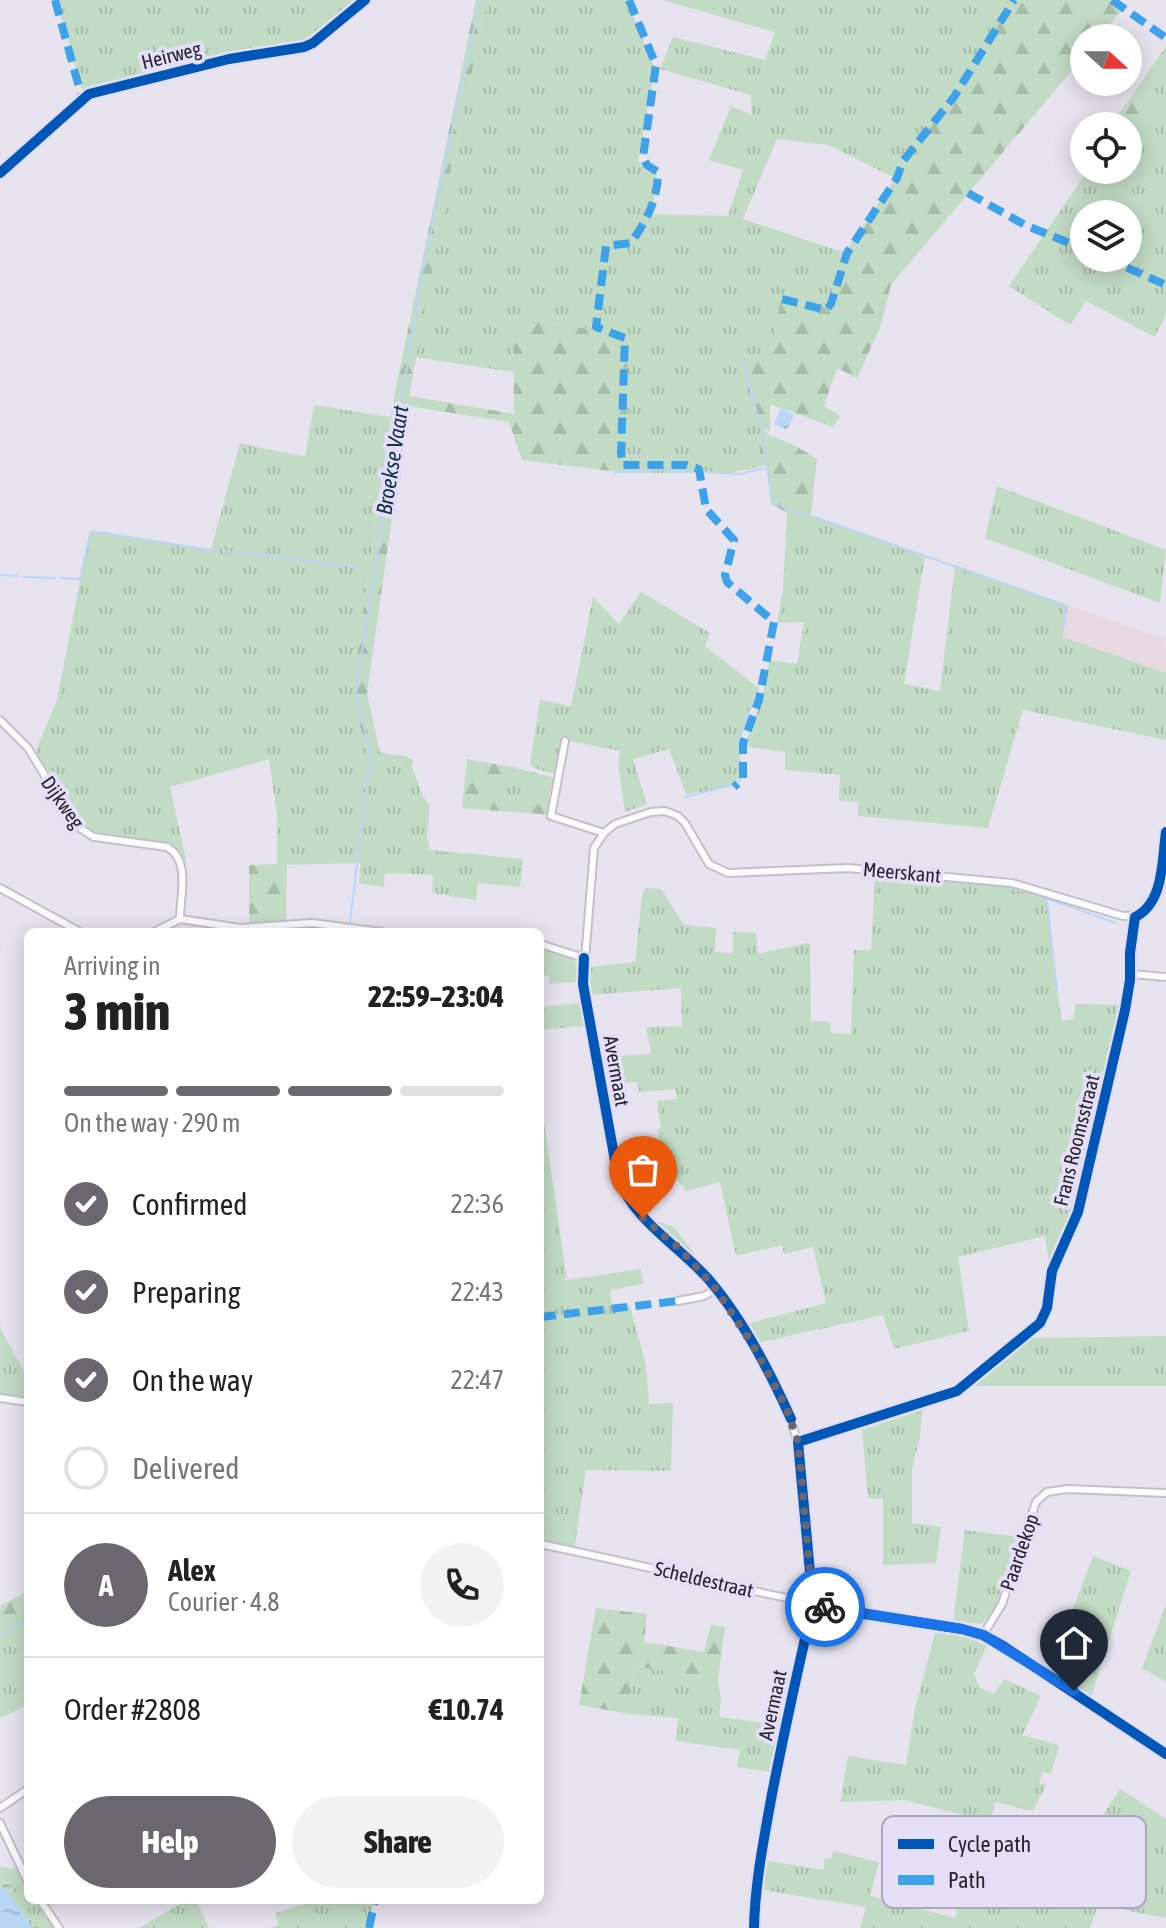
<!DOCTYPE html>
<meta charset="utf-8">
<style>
:root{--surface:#fff;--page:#f2f2f2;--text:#222;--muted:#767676;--line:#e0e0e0;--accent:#6a6771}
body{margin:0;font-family:"Asap Condensed",sans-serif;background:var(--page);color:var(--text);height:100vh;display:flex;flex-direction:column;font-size:30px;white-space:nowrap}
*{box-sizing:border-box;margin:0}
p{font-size:26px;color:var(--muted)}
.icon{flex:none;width:44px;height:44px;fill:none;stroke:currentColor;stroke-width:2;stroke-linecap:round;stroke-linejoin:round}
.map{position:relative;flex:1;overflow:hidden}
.details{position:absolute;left:24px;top:928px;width:520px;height:976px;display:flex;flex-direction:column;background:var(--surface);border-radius:12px;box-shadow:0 4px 20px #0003}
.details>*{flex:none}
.needle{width:52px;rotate:111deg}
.fabs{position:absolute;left:1070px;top:24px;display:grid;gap:16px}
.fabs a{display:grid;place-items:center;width:72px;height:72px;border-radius:50%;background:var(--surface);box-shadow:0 4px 20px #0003;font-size:40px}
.pin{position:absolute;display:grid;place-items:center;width:68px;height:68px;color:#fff;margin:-82px -34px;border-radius:50% 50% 50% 0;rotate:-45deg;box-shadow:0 0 8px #0007}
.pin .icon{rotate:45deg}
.courier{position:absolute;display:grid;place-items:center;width:80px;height:80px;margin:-40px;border:6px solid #1a73e8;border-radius:50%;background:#fff;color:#222;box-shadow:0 2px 10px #0007}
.overview em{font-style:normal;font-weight:800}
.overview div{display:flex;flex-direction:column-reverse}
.overview{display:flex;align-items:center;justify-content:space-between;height:136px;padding:0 40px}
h1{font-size:52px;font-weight:800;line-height:60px}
.bar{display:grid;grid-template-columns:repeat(4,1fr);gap:12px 8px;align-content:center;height:96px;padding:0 40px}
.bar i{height:10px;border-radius:6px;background:var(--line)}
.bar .current{background:var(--accent)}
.bar p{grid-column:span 4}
.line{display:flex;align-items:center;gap:20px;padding:0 40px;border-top:2px solid var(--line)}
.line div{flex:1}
.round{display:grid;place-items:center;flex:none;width:84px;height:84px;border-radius:42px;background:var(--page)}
ol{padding:0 40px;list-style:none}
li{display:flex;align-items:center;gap:24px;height:88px}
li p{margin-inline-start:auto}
li .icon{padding:8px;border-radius:50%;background:var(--accent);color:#fff;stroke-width:4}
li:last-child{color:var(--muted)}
li i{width:44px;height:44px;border:4px solid var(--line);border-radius:50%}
.primary-button{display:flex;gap:16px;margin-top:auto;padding:16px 40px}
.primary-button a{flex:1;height:92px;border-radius:48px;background:var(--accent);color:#fff;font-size:32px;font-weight:800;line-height:92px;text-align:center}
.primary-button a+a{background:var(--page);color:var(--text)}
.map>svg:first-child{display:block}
.commercial{fill:#e9dae2}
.grass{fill:url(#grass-tufts);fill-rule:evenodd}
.forest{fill:url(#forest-firs)}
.wetland{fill:url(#wetland-marsh)}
.water{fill:url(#water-ripples)}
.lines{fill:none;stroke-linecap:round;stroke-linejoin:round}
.stream{stroke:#bad6f6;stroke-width:2}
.minor-casing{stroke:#c3c0cb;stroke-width:10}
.minor{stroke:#fbfbfd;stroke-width:6}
.quiet{stroke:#3ea2eb;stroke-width:8;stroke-dasharray:16 8;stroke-linecap:butt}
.cycleway-casing{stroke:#e4def6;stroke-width:15}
.cycleway{stroke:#0057b8;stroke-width:10}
.done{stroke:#6a6771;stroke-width:8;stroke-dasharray:0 14.4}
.route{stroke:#1a73e8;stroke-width:10}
.labels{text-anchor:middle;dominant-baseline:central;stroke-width:8;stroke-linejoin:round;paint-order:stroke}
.street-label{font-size:20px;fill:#27242d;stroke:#e4def6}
.water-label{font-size:22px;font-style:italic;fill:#122f49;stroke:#e4def6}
.key{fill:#e4def6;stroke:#aba6ba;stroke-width:2}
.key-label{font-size:22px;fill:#27242d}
</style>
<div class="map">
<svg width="1166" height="1928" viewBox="0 0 1166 1928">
<defs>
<pattern id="grass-tufts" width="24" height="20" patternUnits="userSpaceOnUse" patternTransform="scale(2)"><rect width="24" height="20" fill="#c2dbc4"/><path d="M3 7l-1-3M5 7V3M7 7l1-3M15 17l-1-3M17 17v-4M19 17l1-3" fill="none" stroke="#a7bca9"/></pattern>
<pattern id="forest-firs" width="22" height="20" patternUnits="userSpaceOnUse" patternTransform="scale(2)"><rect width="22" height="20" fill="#c2dbc4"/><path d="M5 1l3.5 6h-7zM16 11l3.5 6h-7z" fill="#a7bca9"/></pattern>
<pattern id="wetland-marsh" width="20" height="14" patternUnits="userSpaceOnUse" patternTransform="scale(2)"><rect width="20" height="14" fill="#c2dbc4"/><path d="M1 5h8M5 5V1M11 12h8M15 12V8" fill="none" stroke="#a7bca9"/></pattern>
<pattern id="water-ripples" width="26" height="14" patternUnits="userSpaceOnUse" patternTransform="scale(2)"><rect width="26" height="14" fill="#bad6f6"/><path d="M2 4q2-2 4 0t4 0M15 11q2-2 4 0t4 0" fill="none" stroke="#a0b8d3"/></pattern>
</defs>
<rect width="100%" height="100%" fill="#e7e4f0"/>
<polygon class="commercial" points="1068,605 1165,639 1166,673 1063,637"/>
<g class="grass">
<polygon points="56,0 361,0 310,42 206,62 87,93 82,89"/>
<polygon points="487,0 626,0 655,67 638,161 657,172 654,200 648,214 728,216 743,170 709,160 731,106 752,115 751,95 660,69 673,37 765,60 775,32 662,0 1013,0 964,75 896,169 895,178 828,145 777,139 743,219 845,253 826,308 770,358 744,355 760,427 771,436 758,435 762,466 730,473 626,473 628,335 513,317 514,372 415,357 448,183"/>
<path d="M 1166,46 L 1166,315 L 1155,337 L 1086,301 L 1070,325 L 1009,286 L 1088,170 L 1128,170 L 1128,154 L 1158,101 L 1138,87 ZM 1084,214 L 1128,214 L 1128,258 L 1084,258 Z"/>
<path d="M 314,405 L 390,417 L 354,677 L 354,698 L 368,757 L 404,762 L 412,767 L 423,797 L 430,805 L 427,838 L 430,850 L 523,859 L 520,887 L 478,883 L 476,900 L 432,893 L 433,875 L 385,873 L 384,887 L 359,883 L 360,863 L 277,865 L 277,815 L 269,759 L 170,787 L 186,859 L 183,859 L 171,845 L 94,833 C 66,821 53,783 39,757 L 36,750 L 57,700 L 90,530 L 211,549 L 240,443 L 305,457 Z"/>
<polygon points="997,486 1166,550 1160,603 985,538"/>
<polygon points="787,512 811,515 925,555 904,684 940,691 955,565 1068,605 1063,637 1166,673 1166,740 1023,710 988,828 858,816 858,802 839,801 840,775 785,770 785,752 744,746 762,698 769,660 797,664 804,622 777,623 783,589"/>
<path d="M 641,592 L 710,633 L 705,646 L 759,688 L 741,736 L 739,778 C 728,791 703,791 686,794 L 669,749 L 633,759 L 647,804 L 625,812 L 618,763 L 620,751 L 564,740 L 558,775 L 534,768 L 530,764 L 540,700 L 571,706 L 593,597 L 619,624 Z"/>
<polygon points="512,767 552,777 547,806 503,800"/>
<polygon points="875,877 992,885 1047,897 1053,965 1062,1021 1073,1019 1076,1004 1122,1005 1075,1202 1049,1262 1045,1236 958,1257 969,1331 894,1349 883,1315 758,1343 747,1324 826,1303 813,1247 784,1254 782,1245 736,1256 720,1182 686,1191 666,1164 657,1130 661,1128 657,1101 677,1099 676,1089 639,1092 637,1082 608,1084 602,1057 651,1054 646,1027 682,1026 681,988 591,995 589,967 635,962 642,896 645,888 661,889 684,925 716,928 715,952 733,953 733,932 756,933 758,954 806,943 810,944 811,1021 830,1022 831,1033 851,1034 854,950 871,950"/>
<polygon points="540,950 571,958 576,963 577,982 549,984 549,976 540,977"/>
<polygon points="579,1003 584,1026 540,1030 540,1007"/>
<polygon points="542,1108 567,1280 641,1269 643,1284 610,1290 612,1308 630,1306 646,1365 649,1404 673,1403 671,1471 586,1470 579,1517 540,1514"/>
<polygon points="649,1218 674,1227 709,1273"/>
<polygon points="0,1327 28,1379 28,1398 0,1394"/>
<polygon points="1166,1336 1166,1386 972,1386 1031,1338"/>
<polygon points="922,1410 920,1437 912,1468 912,1523 941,1527 936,1563 883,1565 883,1499 868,1498 862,1430"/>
<polygon points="965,1530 1019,1537 994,1612 981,1624 953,1621"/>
<polygon points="1093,1556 1131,1571 1091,1697 1050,1670"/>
<polygon points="1166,1604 1166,1682 1142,1668"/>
<polygon points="28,1631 28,1705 0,1718 0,1647"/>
<polygon points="935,1633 965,1637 987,1646 974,1674 979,1687 994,1694 1004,1679 1041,1696 1022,1735 1059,1745 1051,1774 1043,1772 1039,1783 1046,1785 1033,1811 995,1802 988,1834 1077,1854 1120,1789 1166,1819 1166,1918 1098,1905 1090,1928 860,1928 866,1907 758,1889 762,1860 823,1870 825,1858 831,1859 833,1851 879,1862 870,1896 955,1918 979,1819 904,1800 840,1802 848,1756 906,1765 915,1708"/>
<polygon points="634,1666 718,1680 721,1699 719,1717 779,1725 771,1772 737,1767 740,1750 676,1741 678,1718 628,1714"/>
<polygon points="0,1866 11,1869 19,1867 28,1882 28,1900 40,1900 59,1928 39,1928 5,1882 0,1880"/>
<polygon points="187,1900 196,1900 209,1928 139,1928"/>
<polygon points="317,1900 374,1900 368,1928 271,1928 279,1925 275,1913"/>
</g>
<g class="forest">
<polygon points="476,0 487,0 448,183 409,396 514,414 513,317 628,335 626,473 522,460 509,422 408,406 367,693 380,753 405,756 413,760 412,767 404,762 367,757 354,698 354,677 390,417"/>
<polygon points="1013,0 1116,0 1123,9 1099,38 1084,38 1084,56 891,285 880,328 857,378 837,368 824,406 840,416 833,427 770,404 770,432 760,427 743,355 770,358 781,297 826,308 845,253 895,178 896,169 964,75"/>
<polygon points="1138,87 1158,101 1128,154 1128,126 1110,126"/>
<path d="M 758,435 C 781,436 798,447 817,459 L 811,515 L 790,514 L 771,504 L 767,465 L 762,466 Z"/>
<polygon points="467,759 512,767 504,800 547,806 552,777 556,778 553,815 462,808"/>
<polygon points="287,864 286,922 249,924 249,865"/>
<polygon points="540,1514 579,1517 575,1546 540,1540"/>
<polygon points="28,1591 28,1631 0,1647 0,1606"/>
<polygon points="596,1608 647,1614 644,1642 704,1652 711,1625 725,1627 718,1680 634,1666 628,1714 579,1705"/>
</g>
<polygon class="wetland" points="0,1880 10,1886 39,1928 33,1928 6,1890 0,1885"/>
<g class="water">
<polygon points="781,408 794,415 787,430 774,424"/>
<polygon points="0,1886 6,1890 33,1928 0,1928"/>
</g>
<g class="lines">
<g class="stream">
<polyline points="744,363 760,426"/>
<polyline points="762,434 772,500 792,512 811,515"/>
<polyline points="615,472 659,469 695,472"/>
<polyline points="703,472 740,474 765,468"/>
<polyline points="815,517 1066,606 1063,631"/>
<polyline points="223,551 361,567"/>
<polyline points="0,575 17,576"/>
<polyline points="24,577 55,578"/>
<polyline points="61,578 80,579 90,535 94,532 217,551"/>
<polyline points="685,797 736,784 740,780 739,739 758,690"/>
<polyline points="880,877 931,881"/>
<polyline points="938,881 992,885 1026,891 1116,923"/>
<polyline points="1047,899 1057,991"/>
<polyline points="350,922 371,752 357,702 356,690 421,278 480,0"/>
<polyline points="0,1636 28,1620"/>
</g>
<g class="minor-casing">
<g id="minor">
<polyline points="0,173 89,94 229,59 304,47 313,43 365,0"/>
<path d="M 0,720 L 28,748 L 75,825 L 94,837 L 167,847 C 191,860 180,896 180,919"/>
<polyline points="565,741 551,816 604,833"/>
<polyline points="0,888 80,932"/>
<polyline points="180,919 240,928 312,923 382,932"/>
<polyline points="154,932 180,919"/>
<polyline points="540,944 584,958"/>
<polyline points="1130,974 1166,977"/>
<polyline points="678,1301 704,1296 716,1289"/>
<polyline points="0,1398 28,1402"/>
<polyline points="798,1442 957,1391 1040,1323 1047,1308 1052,1271 1078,1212 1103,1109 1130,980 1130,953 1135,917"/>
<path d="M 540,1544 C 681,1573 819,1610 962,1629 L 983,1635 L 1003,1646 L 1166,1754"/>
<polyline points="983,1635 1002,1604 1036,1502 1047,1492 1068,1489 1166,1493"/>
<polyline points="0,1808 28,1789"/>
<polyline points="0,1823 28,1882"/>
<polyline points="40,1900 59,1928"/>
<path d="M 754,1928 C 755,1882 764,1839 772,1794 C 784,1733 797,1673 811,1613 L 816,1603 L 812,1594 L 798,1442 L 786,1407 L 754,1347 L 716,1289 L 680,1249 L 634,1208 L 618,1177 L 583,984 L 594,848 L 604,833 L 615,824 L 651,812 L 665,811 L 678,816 L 685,823 L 709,864 L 728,873 L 848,868 L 1012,883 L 1123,916 C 1164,919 1161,862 1166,832"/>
</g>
</g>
<use href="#minor" class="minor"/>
<g class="quiet">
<polyline points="55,0 82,98"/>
<path d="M 629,0 L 656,65 L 643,157 L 647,165 L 658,172 C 658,200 646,221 631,243 L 606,246 L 596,327 L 625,338 L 621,453 L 623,465 L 686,465 L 699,469 L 706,509 L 734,540 L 725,575 L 727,582 L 774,622 L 759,700 L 743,743 L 743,779 L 734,787"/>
<polyline points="1112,0 1166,38"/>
<polyline points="968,193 1025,225 1084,249"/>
<polyline points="1105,258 1166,285"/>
<polyline points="782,299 826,310 831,304 847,253 897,178 903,161 954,97 1014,0"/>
<polyline points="540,1317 678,1301"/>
<polyline points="369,1928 375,1900"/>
</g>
<g class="cycleway-casing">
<g id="cycleway">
<polyline points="0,173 89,94 229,59 304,47 313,43 365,0"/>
<path d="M 584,958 L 583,984 L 618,1177 C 634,1222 680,1246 710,1281 C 744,1321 770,1372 791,1419"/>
<polyline points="816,1603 826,1608 962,1629 983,1635 1003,1646 1166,1754"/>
<path d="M 754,1928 C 755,1882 764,1839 772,1794 C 784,1733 797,1673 811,1613 L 816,1603 L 812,1594 L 798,1442 L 957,1391 L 1040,1323 L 1047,1308 L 1052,1271 L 1078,1212 L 1125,1010 L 1130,980 L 1130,953 L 1135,917 C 1164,903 1162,860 1166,832"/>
</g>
</g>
<use href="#cycleway" class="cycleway"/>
</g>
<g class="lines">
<polyline class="done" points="643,1218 680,1249 716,1289 754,1347 786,1407 798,1442 812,1594 816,1603 825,1607"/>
<polyline class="route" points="825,1607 962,1629 983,1635 1074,1691"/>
</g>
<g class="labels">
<g class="street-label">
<text transform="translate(171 55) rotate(-14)">Heirweg</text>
<text transform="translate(63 802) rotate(55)">Dijkweg</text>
<text transform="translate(902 872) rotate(5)">Meerskant</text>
<text transform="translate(617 1071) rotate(80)">Avermaat</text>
<text transform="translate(1076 1140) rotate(-76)">Frans Roomsstraat</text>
<text transform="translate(1019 1552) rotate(-71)">Paardekop</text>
<text transform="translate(704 1579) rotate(13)">Scheldestraat</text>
<text transform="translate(772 1705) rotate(-78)">Avermaat</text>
</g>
<g class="water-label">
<text transform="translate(392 460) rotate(-81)">Broekse Vaart</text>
</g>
</g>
<rect x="882" y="1816" width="264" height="92" rx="12" class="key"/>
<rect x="898" y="1839" width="36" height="10" fill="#0057b8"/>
<rect x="898" y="1875" width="36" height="10" fill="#3ea2eb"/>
<g class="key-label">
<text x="948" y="1852">Cycle path</text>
<text x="948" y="1888">Path</text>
</g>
</svg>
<div class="fabs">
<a><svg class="needle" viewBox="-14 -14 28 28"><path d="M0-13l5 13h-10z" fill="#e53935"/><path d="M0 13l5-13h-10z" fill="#767676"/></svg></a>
<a><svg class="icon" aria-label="locate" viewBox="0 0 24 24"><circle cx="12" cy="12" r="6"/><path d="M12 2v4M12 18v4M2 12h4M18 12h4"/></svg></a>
<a><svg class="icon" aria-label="layers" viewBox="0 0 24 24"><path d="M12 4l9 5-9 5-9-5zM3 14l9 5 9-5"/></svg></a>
</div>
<div class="pin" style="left:643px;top:1218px;background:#ea580c"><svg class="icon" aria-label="bag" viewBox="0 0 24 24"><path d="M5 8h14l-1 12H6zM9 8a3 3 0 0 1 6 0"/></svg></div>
<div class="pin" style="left:1074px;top:1691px;background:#1f2937"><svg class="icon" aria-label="home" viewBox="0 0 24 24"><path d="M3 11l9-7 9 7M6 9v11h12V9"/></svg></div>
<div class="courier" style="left:825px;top:1607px"><svg class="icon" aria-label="bike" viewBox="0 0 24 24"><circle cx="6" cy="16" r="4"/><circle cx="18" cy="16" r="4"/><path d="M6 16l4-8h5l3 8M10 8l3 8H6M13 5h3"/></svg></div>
<section class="details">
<div class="overview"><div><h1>3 min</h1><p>Arriving in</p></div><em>22:59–23:04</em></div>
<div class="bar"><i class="current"></i><i class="current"></i><i class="current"></i><i></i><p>On the way · 290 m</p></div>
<ol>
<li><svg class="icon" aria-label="check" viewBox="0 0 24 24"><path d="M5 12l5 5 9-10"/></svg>Confirmed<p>22:36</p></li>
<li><svg class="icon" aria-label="check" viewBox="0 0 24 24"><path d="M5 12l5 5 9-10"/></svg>Preparing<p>22:43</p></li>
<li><svg class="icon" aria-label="check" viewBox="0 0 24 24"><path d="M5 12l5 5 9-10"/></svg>On the way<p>22:47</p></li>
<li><i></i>Delivered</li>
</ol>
<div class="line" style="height:144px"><b class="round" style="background:var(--accent);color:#fff">A</b><div><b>Alex</b><p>Courier · 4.8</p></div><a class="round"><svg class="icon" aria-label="phone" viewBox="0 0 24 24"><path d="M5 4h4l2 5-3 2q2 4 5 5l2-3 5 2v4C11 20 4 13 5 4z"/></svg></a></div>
<div class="line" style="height:104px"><div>Order #2808</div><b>€10.74</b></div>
<div class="primary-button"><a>Help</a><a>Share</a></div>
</section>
</div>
